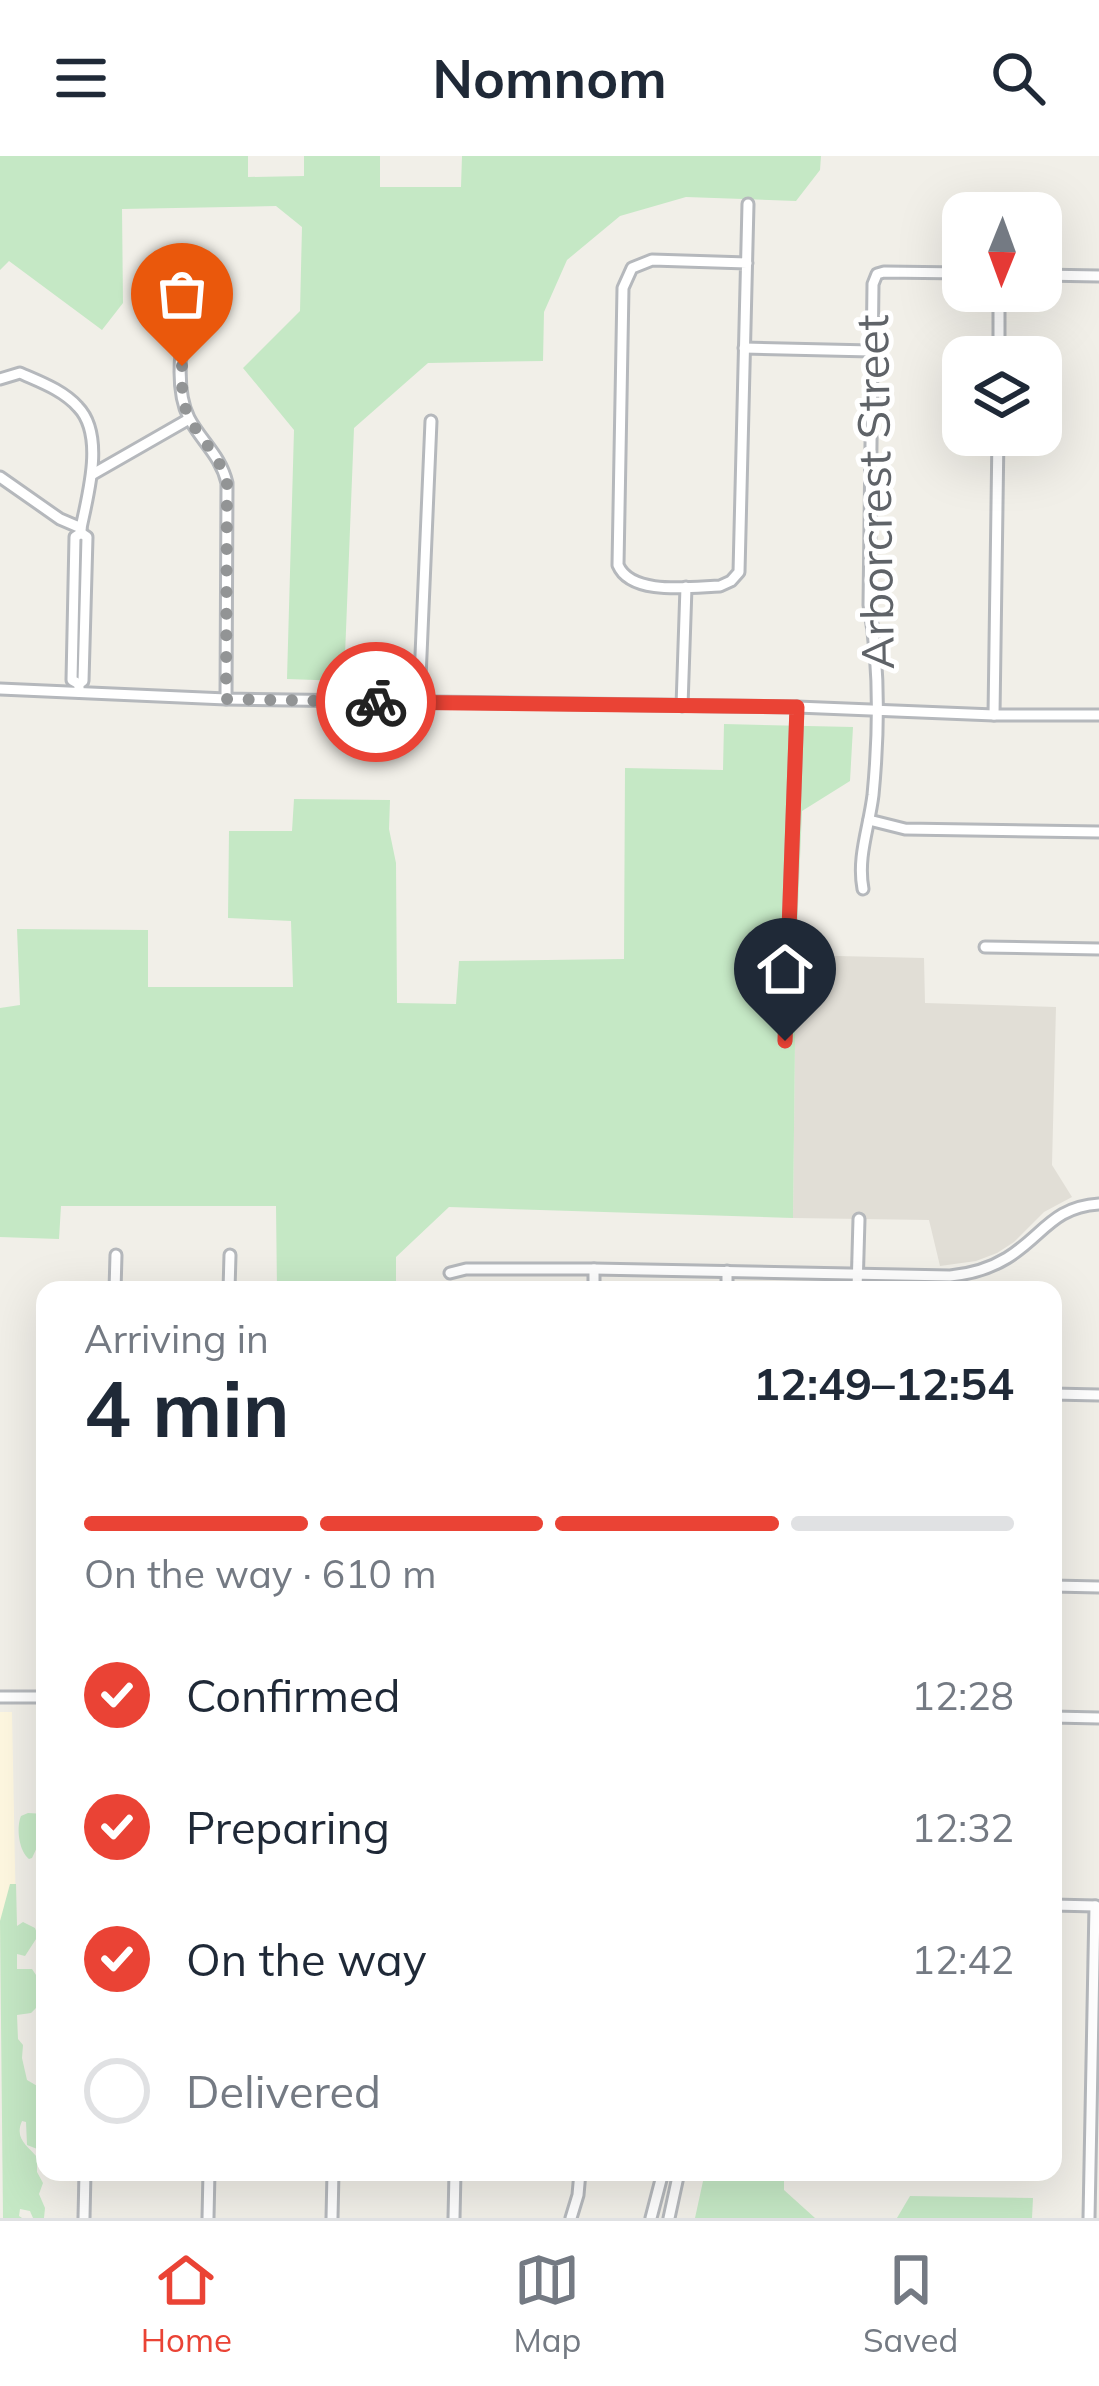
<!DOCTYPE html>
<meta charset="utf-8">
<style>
:root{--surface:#fff;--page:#f2f2f3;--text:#1f2937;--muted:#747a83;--line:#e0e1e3;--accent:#ea4335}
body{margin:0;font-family:Mulish,sans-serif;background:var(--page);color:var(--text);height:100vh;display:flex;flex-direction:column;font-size:45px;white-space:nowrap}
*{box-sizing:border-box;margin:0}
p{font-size:39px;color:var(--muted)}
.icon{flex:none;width:66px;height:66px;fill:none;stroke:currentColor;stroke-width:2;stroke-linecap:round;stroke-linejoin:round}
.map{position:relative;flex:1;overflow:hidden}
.panel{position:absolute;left:36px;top:1125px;width:1026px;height:900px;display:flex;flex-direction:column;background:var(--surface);border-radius:24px;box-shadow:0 12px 48px #0002}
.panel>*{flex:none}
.needle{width:78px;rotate:181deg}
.tools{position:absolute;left:942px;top:36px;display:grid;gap:24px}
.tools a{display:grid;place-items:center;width:120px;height:120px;border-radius:24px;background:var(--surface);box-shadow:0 12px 48px #0002;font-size:60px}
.pin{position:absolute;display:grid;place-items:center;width:102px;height:102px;color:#fff;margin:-123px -51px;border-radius:50% 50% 50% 0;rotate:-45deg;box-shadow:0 0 12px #0007}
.pin .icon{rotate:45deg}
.courier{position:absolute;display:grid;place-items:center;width:120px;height:120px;margin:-60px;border:9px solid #ea4335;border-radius:50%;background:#fff;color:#222;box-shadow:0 3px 15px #0007}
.headline em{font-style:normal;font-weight:700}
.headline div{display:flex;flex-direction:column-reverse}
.headline{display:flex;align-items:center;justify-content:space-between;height:204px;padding:0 48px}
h1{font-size:78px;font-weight:700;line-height:90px}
.bar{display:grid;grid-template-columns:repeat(4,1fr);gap:18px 12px;align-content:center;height:144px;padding:0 48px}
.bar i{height:15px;border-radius:9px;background:var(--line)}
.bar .active{background:var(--accent)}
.bar p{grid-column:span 4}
ol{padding:0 48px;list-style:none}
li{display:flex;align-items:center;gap:36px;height:132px}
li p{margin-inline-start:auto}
li .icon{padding:12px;border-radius:50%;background:var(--accent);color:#fff;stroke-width:4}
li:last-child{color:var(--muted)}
li i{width:66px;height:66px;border:6px solid var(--line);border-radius:50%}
header{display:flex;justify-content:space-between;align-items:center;height:156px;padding:0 48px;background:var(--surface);font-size:54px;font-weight:700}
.dock{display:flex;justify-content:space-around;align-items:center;height:168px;border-top:3px solid var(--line);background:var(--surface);font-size:33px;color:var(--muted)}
.dock a{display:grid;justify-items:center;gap:6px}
.dock .active{color:var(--accent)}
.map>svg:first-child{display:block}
.commercial{fill:#fef7e0}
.education{fill:#e1ded6}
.green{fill:#c5e8c5}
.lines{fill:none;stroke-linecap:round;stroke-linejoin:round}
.minor-casing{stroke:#b5b8bc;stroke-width:15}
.minor{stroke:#fff;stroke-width:9}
.done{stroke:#929495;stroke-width:12;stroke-dasharray:0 21.6}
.route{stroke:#ea4335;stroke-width:15}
.labels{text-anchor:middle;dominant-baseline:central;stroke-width:10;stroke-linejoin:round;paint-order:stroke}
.street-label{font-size:45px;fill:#5f6368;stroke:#fff}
</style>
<header><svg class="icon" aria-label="menu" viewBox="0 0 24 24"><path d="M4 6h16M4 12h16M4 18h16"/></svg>Nomnom<svg class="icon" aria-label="search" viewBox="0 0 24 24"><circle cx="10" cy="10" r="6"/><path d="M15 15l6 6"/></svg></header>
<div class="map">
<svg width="1099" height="2062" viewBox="0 0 1099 2062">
<rect width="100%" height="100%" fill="#f1efe8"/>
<polygon class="commercial" points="0,1556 12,1556 16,1762 0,1784"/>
<polygon class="education" points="796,799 924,802 925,847 1056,851 1052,1009 1072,1041 1044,1056 1014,1086 997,1097 976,1105 940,1110 929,1064 793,1062"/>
<g class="green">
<polygon points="0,0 248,0 248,21 304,20 304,0 380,0 380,31 461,31 462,0 821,0 820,14 796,45 686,41 620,60 567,104 544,156 543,205 428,207 354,272 344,525 287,523 294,274 243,212 300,155 302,71 276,50 122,53 123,147 102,174 9,105 0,114"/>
<polygon points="724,568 853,571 850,625 802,655 796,799 793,1062 449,1051 396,1101 396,1134 277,1134 276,1050 61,1050 59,1083 0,1081 0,852 20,849 17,773 148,774 148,831 293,831 291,765 228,762 229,675 292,675 294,643 390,644 389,673 396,707 397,847 456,848 459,805 624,803 625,612 723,614"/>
<path d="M 28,1657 L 45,1658 L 45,1683 L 40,1685 L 32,1702 L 29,1703 C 19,1695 16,1672 21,1660 Z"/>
<path d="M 10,1728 L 16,1728 L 17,1770 L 23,1766 L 35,1772 L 38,1780 L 25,1800 L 17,1798 L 17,1813 L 32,1813 L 36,1819 L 36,1852 L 31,1857 L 17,1859 L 18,1883 L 23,1889 L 22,1902 L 27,1924 L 39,1931 L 44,1938 L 45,1996 L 27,1989 L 26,1966 L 22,1965 C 14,1983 28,1990 37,2001 L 37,2016 L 43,2027 L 39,2038 L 45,2052 L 44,2062 L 33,2062 L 30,2055 L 20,2053 L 19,2060 L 22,2062 L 3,2062 L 0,1765 Z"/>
<polygon points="705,2016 784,2016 784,2034 815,2062 695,2062"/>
<polygon points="910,2040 1033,2042 1032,2062 897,2062"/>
</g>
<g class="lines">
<g class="minor-casing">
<g id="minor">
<path d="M 747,107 L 652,104 L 632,112 L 623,132 L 618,409 C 631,440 691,431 720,430 L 731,425 L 739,416 L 748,48"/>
<polyline points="1041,119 1099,120"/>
<path d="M 194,131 C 184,168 171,226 189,262 C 201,285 221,300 227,327 L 226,543"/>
<polyline points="744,192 871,195"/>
<polyline points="999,201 999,135"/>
<path d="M 0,223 L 20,217 C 40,226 63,234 78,251 C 105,279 88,338 81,372 L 60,363 L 0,321"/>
<polyline points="93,318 189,263"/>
<polyline points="79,528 72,524 75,381 81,377 81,372"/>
<polyline points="0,533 226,543 797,551 994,559 1099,559"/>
<polyline points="79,536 79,528 83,525 87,381 81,377"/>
<polyline points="419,546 431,265"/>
<polyline points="682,550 686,431"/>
<polyline points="994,559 998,279"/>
<polyline points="869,664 905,673 1099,676"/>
<path d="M 863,733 C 857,701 869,672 873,639 C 879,576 880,510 869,449 L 873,128 L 877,118 L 884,116 L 963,117"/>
<polyline points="985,791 1099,793"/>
<polyline points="785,885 797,551"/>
<path d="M 450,1117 L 466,1113 L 594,1113 L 950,1120 C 971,1118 989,1113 1007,1102 C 1043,1080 1052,1051 1099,1048"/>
<polyline points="115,1134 116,1099"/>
<polyline points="229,1134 230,1099"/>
<polyline points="594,1134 594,1113"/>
<polyline points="727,1134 727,1115"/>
<polyline points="857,1134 859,1063"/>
<polyline points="1053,1238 1099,1239"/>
<polyline points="1053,1430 1099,1431"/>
<polyline points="0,1541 45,1541"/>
<polyline points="1053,1561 1099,1562"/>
<polyline points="1053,1749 1096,1750"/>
<polyline points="84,2062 85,2016"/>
<polyline points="208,2062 209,2016"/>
<polyline points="332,2062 333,2016"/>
<polyline points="454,2062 455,2016"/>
<polyline points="571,2062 578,2039 580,2016"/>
<polyline points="651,2062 663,2016"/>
<polyline points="669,2062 679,2016"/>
<polyline points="1089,2062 1095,1750"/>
</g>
</g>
<use href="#minor" class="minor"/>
</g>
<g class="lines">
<path class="done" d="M 182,210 C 182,227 181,243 188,259 C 199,283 220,299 227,327 L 226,543 L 376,546"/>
<polyline class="route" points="376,546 797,551 785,885"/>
</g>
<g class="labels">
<g class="street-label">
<text transform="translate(874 336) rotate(-91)">Arborcrest Street</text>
</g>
</g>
</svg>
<div class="tools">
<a><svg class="needle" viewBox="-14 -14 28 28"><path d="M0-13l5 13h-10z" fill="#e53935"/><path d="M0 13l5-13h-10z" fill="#747a83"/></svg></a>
<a><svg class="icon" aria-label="layers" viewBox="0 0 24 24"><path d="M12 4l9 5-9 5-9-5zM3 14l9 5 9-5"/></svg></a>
</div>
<div class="pin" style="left:182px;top:210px;background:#ea580c"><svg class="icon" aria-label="bag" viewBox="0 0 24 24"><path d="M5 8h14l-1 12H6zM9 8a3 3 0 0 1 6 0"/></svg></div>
<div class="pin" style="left:785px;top:885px;background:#1f2937"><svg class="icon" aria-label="home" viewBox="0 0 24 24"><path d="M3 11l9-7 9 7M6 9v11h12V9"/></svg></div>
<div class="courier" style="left:376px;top:546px"><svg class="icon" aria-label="bike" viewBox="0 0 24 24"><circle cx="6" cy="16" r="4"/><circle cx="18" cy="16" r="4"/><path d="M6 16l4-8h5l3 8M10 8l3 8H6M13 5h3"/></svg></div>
<section class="panel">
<div class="headline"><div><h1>4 min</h1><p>Arriving in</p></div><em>12:49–12:54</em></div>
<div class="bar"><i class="active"></i><i class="active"></i><i class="active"></i><i></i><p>On the way · 610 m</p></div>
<ol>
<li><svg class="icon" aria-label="check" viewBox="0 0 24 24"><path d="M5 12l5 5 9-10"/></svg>Confirmed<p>12:28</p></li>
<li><svg class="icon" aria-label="check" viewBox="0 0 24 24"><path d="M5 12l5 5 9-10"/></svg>Preparing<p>12:32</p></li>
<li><svg class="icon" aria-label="check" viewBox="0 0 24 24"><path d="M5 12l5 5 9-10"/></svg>On the way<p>12:42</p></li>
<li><i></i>Delivered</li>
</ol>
</section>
</div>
<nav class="dock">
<a class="active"><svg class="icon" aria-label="home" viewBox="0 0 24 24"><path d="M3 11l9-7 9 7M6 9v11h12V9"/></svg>Home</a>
<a><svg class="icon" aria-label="map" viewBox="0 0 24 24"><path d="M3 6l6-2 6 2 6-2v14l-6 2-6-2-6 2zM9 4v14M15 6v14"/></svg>Map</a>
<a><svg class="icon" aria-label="saved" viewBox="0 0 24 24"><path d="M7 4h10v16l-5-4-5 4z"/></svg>Saved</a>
</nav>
